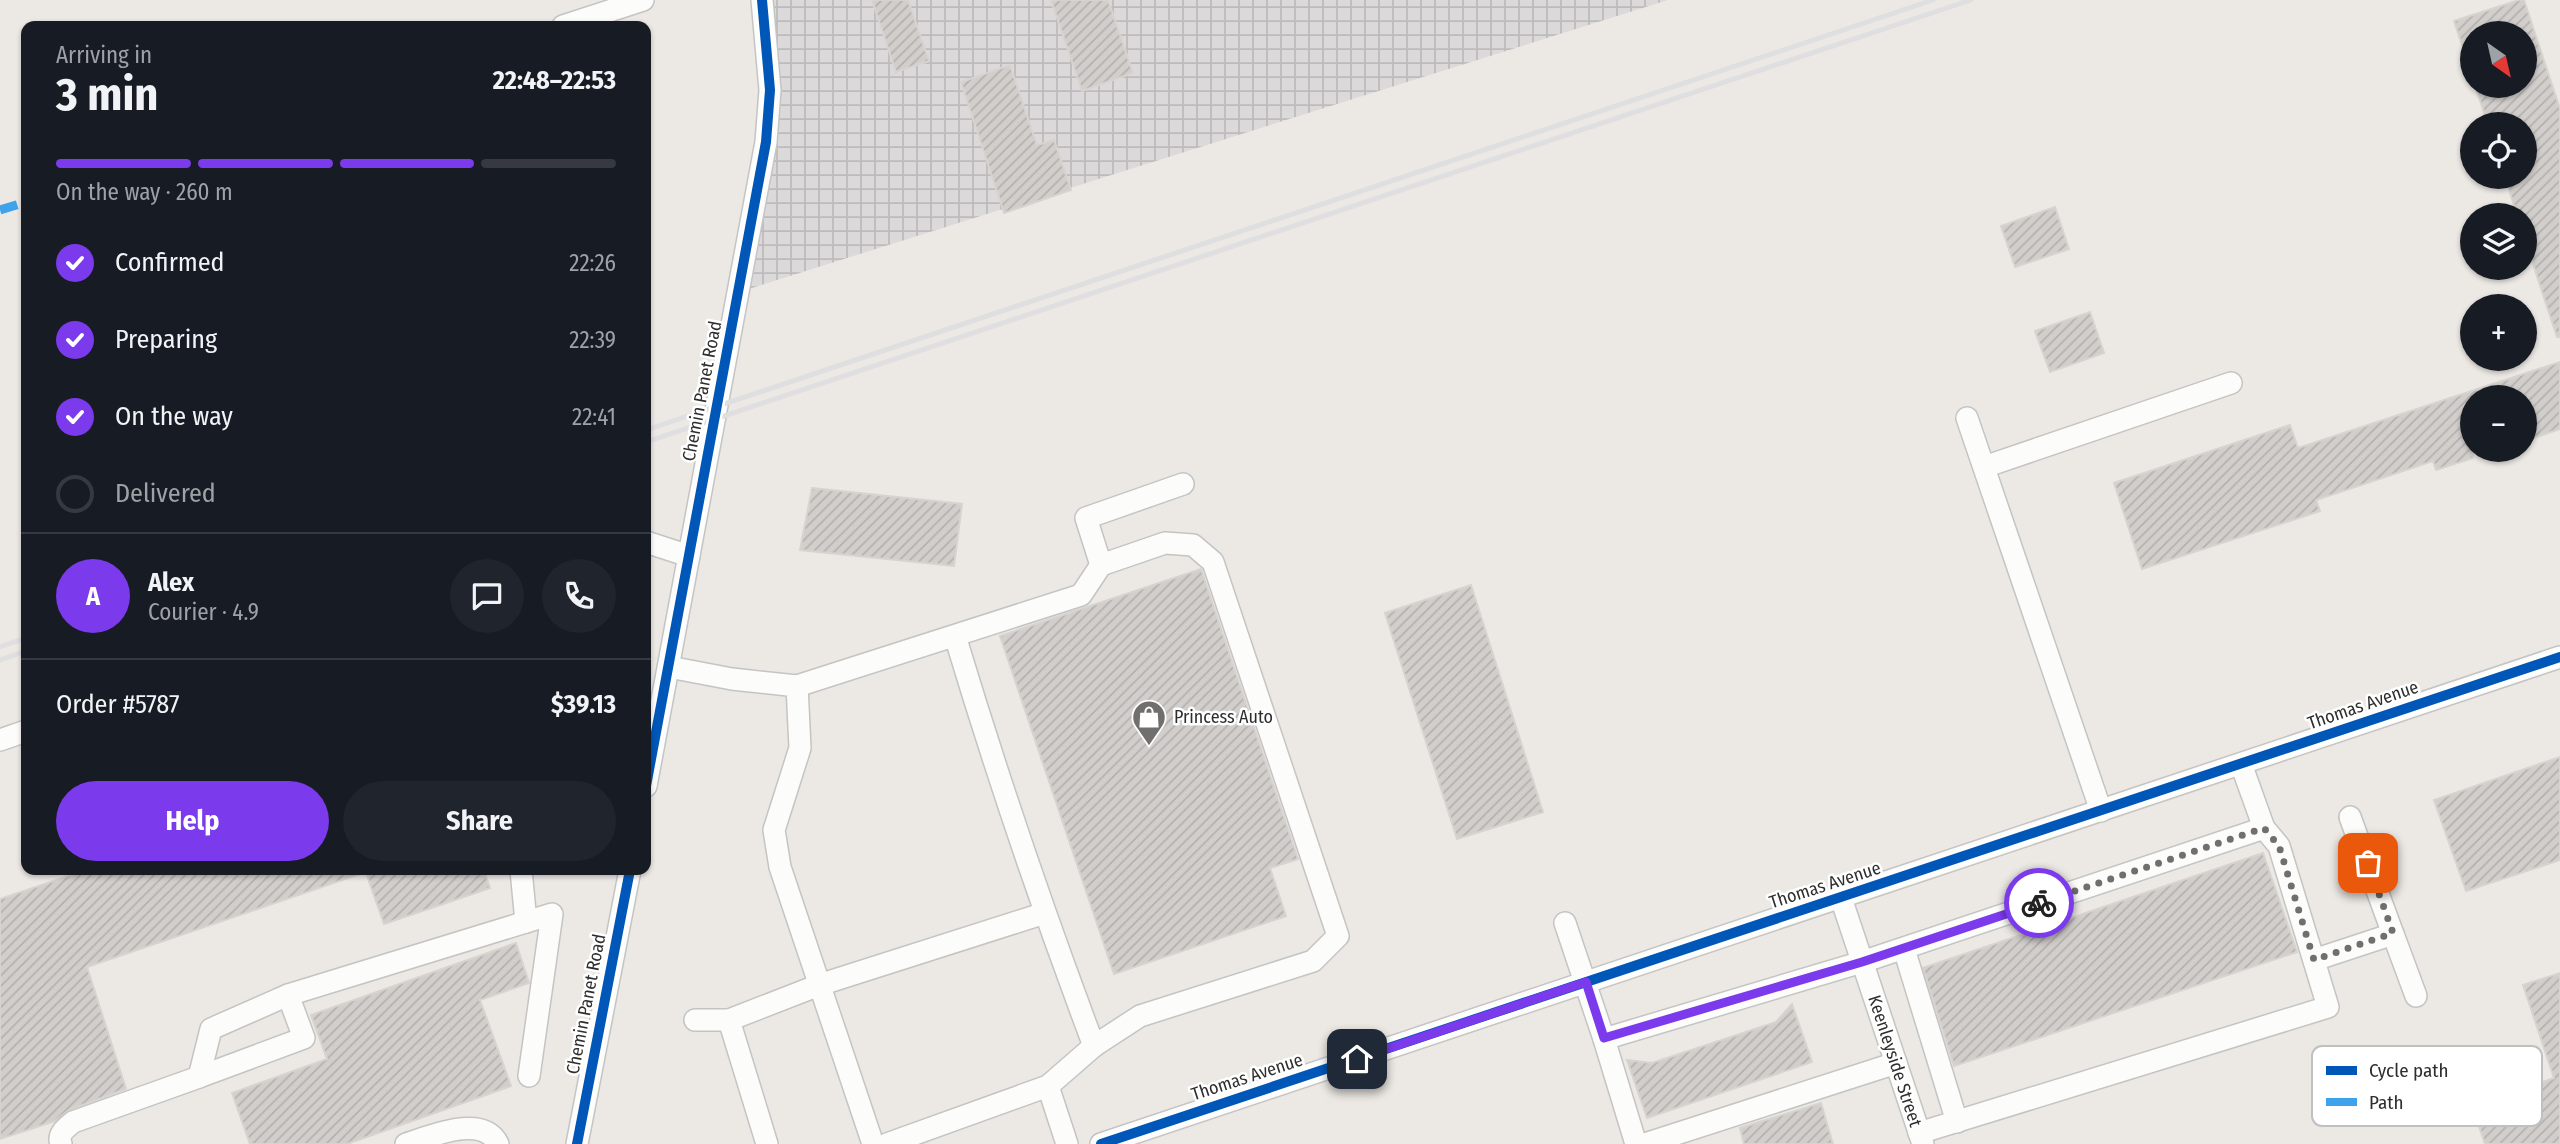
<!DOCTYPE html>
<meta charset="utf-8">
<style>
:root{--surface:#171b24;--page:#20242c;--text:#f1f3f6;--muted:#9ea1a6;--line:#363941;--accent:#7c3aed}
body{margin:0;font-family:"Fira Sans Condensed",sans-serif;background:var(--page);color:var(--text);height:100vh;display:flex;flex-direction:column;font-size:26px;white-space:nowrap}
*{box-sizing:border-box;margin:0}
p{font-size:23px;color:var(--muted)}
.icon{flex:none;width:38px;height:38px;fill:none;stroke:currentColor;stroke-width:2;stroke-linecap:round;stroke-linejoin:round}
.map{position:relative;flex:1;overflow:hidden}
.panel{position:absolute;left:21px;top:21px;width:630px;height:854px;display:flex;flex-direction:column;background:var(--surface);border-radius:14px;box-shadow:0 2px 5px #0004}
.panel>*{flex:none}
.needle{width:46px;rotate:146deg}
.controls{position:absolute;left:2460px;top:21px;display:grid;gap:14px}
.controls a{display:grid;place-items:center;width:77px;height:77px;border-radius:50%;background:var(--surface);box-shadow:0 2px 5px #0004;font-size:35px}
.pin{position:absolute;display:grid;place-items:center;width:60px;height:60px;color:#fff;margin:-30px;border-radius:14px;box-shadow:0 4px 10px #0006}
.courier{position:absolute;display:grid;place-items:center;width:70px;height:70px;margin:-35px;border:5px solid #7c3aed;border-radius:50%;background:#fff;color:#222;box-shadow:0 2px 9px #0007}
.overview em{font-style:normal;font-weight:700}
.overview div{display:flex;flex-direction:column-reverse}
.overview{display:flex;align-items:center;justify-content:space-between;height:119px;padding:0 35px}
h1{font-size:46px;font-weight:700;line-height:52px}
.bar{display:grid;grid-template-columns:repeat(4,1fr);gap:10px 7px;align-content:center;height:84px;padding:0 35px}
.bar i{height:9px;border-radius:5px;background:var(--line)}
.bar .current{background:var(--accent)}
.bar p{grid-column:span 4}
.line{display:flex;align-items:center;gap:18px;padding:0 35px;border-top:2px solid var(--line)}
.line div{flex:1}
.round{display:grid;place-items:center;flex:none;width:74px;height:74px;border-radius:37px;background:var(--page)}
ol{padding:0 35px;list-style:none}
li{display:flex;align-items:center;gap:21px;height:77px}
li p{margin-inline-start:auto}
li .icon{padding:7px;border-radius:50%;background:var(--accent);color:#fff;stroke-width:4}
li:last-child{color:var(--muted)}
li i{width:38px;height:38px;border:4px solid var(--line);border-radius:50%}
.button{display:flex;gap:14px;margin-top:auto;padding:14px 35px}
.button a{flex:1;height:80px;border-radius:42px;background:var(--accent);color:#fff;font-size:28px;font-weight:700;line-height:80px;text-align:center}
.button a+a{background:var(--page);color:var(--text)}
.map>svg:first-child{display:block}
.industrial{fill:url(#industrial-grid)}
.building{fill:url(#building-hatch);stroke:#d7d4d0;stroke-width:2}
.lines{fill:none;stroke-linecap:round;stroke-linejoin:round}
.minor-casing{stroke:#c5c4c5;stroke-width:24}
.minor{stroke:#fcfcfb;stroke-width:21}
.rail{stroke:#dfdfe1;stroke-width:5}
.quiet{stroke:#3ea3eb;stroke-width:9;stroke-dasharray:18 9;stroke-linecap:butt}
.cycleway-casing{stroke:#fff;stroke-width:15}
.cycleway{stroke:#0057b8;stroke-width:10}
.done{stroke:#706f6e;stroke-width:7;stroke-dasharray:0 12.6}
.route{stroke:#7c3aed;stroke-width:9}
.labels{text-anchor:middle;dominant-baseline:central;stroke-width:5;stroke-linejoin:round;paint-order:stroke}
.street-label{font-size:18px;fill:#2e2e2e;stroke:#fff}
.poi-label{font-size:18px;fill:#2e2e2e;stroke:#fff;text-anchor:start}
.key{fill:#fff;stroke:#c0c0c0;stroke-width:2}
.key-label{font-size:19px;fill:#2e2e2e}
</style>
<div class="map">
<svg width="2560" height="1144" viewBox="0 0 2560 1144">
<defs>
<pattern id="industrial-grid" width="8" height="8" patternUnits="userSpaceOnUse" patternTransform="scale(1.75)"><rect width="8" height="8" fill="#dcd9db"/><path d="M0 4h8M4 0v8" fill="none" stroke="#bdbbbc"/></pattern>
<pattern id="building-hatch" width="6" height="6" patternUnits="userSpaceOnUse" patternTransform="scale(1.75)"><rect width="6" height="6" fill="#d1cecb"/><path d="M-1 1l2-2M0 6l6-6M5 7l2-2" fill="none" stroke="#b4b1af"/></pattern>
</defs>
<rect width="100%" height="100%" fill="#ece8e4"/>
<polygon class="industrial" points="762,0 1668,0 739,292 758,192"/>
<g class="building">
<polygon points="872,0 908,0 929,61 896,72"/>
<polygon points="1051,0 1108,0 1133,73 1082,91"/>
<polygon points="2519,0 2524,0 2560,109 2560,337 2557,337 2525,240 2525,215 2517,215 2505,177 2525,177 2525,124 2488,124 2475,86 2525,86 2525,33 2473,33 2473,69 2470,69 2454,21"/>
<polygon points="1010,65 1037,145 1054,140 1071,190 1004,213 961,82"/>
<polygon points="2055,207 2069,249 2015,267 2001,226"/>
<polygon points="2090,312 2104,353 2050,372 2035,331"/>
<polygon points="2560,362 2560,429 2525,441 2525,397 2473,397 2473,458 2436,470 2433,461 2316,500 2320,511 2142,569 2114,483 2290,425 2298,448"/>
<polygon points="812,488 962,504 954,566 800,550"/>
<polygon points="1201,569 1298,859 1270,868 1286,916 1114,974 1000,636"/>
<polygon points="1471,585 1543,812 1457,839 1385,613"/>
<polygon points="2560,757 2560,860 2466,891 2434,800"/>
<polygon points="2263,853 2297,952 1954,1066 1923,968"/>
<polygon points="86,870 365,870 366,872 87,967 126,1089 69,1110 55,1121 0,1139 0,899"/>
<polygon points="365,870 484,870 490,888 384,924"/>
<polygon points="516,943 529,983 480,1000 511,1086 347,1144 250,1144 232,1093 327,1059 311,1015"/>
<polygon points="2560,973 2560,1144 2485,1144 2472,1106 2554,1078 2523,985"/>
<polygon points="1792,1004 1812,1062 1647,1118 1627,1060 1652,1063 1755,1029 1776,1022"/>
<polygon points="1821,1103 1833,1144 1744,1144 1740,1128"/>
</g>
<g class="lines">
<g class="minor-casing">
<g id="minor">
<polyline points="563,26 643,0"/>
<polyline points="1967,418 2101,811"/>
<polyline points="1984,467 2231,383"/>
<polyline points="646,542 689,556"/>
<path d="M 955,636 C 997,775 1043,911 1094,1046"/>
<polyline points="669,667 732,679 797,686 800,748 774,830 780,867 873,1144"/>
<polyline points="797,686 1081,595 1101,565"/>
<polyline points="0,740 26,731"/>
<polyline points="646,786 766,142 770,90 762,0"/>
<polyline points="2350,817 2393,934"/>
<polyline points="521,870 526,922"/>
<polyline points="1841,898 1923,1144"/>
<polyline points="1565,923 1604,1039 1862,962 2264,828"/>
<polyline points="1904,949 1957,1122"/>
<polyline points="2314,960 2393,934 2416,996"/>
<polyline points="695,1020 729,1020"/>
<polyline points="1604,1039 1636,1144"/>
<polyline points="199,1077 304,1038 288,995"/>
<polyline points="1048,1086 1067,1144"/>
<polyline points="1919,1133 2328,1007 2279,846 2264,828 2241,764"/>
<path d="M 61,1144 C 57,1134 66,1128 73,1122 L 199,1077 L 211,1029 L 288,995 L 552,914 L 529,1076"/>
<path d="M 406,1144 C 429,1137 483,1113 498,1144"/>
<polyline points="577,1144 630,870"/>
<polyline points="767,1144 729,1020 819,985 1045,913"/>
<polyline points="887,1144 1048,1086 1094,1046 1140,1016 1313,961 1338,936 1213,562 1193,545 1165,543 1101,565 1086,518 1183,484"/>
<polyline points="1101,1144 2560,657"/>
<polyline points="1645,1144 1896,1063"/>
</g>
</g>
<use href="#minor" class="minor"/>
<g class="rail">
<polyline points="646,430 1933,0"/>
<polyline points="646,442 1971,0"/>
<polyline points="0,647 26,638"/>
<polyline points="0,660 26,651"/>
</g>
<polyline class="quiet" points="0,210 26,202"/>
<g class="cycleway-casing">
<g id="cycleway">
<polyline points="646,786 766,142 770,90 762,0"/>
<polyline points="577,1144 630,870"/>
<polyline points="1101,1144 2560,657"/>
</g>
</g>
<use href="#cycleway" class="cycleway"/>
</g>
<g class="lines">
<polyline class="done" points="2039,903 2264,828 2279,846 2314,960 2393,933 2368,863"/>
<polyline class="route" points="1357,1059 1586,982 1604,1038 1862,962 2039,903"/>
</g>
<defs>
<g id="shop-pin" transform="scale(1.75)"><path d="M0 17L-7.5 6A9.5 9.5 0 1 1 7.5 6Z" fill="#706f6e" stroke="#fff"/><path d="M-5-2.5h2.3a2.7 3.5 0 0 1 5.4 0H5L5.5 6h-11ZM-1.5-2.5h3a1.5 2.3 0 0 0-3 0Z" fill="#fff"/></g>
</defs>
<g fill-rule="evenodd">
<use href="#shop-pin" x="1149" y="717"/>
</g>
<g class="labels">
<g class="street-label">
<text transform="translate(702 391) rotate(-79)">Chemin Panet Road</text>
<text transform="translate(2363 705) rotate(-19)">Thomas Avenue</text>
<text transform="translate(1825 885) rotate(-18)">Thomas Avenue</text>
<text transform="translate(586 1004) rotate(-79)">Chemin Panet Road</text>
<text transform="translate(1895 1061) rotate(72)">Keenleyside Street</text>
<text transform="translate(1247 1077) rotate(-18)">Thomas Avenue</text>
</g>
<g class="poi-label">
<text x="1174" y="717">Princess Auto</text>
</g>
</g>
<rect x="2312" y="1046" width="230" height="80" rx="10" class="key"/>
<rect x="2326" y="1066" width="31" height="9" fill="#0057b8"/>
<rect x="2326" y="1098" width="31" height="8" fill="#3ea3eb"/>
<g class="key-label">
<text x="2369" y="1077">Cycle path</text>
<text x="2369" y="1109">Path</text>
</g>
</svg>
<div class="controls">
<a><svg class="needle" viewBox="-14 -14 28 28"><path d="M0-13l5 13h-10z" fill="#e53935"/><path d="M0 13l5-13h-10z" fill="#9ea1a6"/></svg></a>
<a><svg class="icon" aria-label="locate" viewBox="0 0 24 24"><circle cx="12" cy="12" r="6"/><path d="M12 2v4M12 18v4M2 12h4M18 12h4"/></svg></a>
<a><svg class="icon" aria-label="layers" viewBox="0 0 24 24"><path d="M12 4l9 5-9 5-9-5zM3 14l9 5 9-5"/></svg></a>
<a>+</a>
<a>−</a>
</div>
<div class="pin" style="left:2368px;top:863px;background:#ea580c"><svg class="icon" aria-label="bag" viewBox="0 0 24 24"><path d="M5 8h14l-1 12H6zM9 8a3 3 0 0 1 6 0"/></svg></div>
<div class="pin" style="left:1357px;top:1059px;background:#1f2937"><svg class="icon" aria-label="home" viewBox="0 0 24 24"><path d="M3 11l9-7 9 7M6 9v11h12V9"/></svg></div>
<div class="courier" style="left:2039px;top:903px"><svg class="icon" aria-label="bike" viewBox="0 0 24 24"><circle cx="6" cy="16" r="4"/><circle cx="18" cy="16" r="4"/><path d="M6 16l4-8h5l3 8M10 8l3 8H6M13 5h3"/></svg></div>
<section class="panel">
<div class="overview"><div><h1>3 min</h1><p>Arriving in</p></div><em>22:48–22:53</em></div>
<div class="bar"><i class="current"></i><i class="current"></i><i class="current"></i><i></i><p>On the way · 260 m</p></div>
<ol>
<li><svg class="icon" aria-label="check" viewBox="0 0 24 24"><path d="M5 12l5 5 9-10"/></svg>Confirmed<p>22:26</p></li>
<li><svg class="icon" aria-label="check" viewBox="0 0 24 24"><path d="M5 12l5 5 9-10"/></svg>Preparing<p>22:39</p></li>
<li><svg class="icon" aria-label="check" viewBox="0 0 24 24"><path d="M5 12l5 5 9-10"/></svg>On the way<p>22:41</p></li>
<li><i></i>Delivered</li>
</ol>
<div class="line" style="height:126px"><b class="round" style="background:var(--accent);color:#fff">A</b><div><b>Alex</b><p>Courier · 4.9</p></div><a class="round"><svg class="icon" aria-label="chat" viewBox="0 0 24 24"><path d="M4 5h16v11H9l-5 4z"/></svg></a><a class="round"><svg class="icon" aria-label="phone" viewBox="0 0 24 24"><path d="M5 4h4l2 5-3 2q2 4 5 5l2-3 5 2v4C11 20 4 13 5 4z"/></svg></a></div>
<div class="line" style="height:91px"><div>Order #5787</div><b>$39.13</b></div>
<div class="button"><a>Help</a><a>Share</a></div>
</section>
</div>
